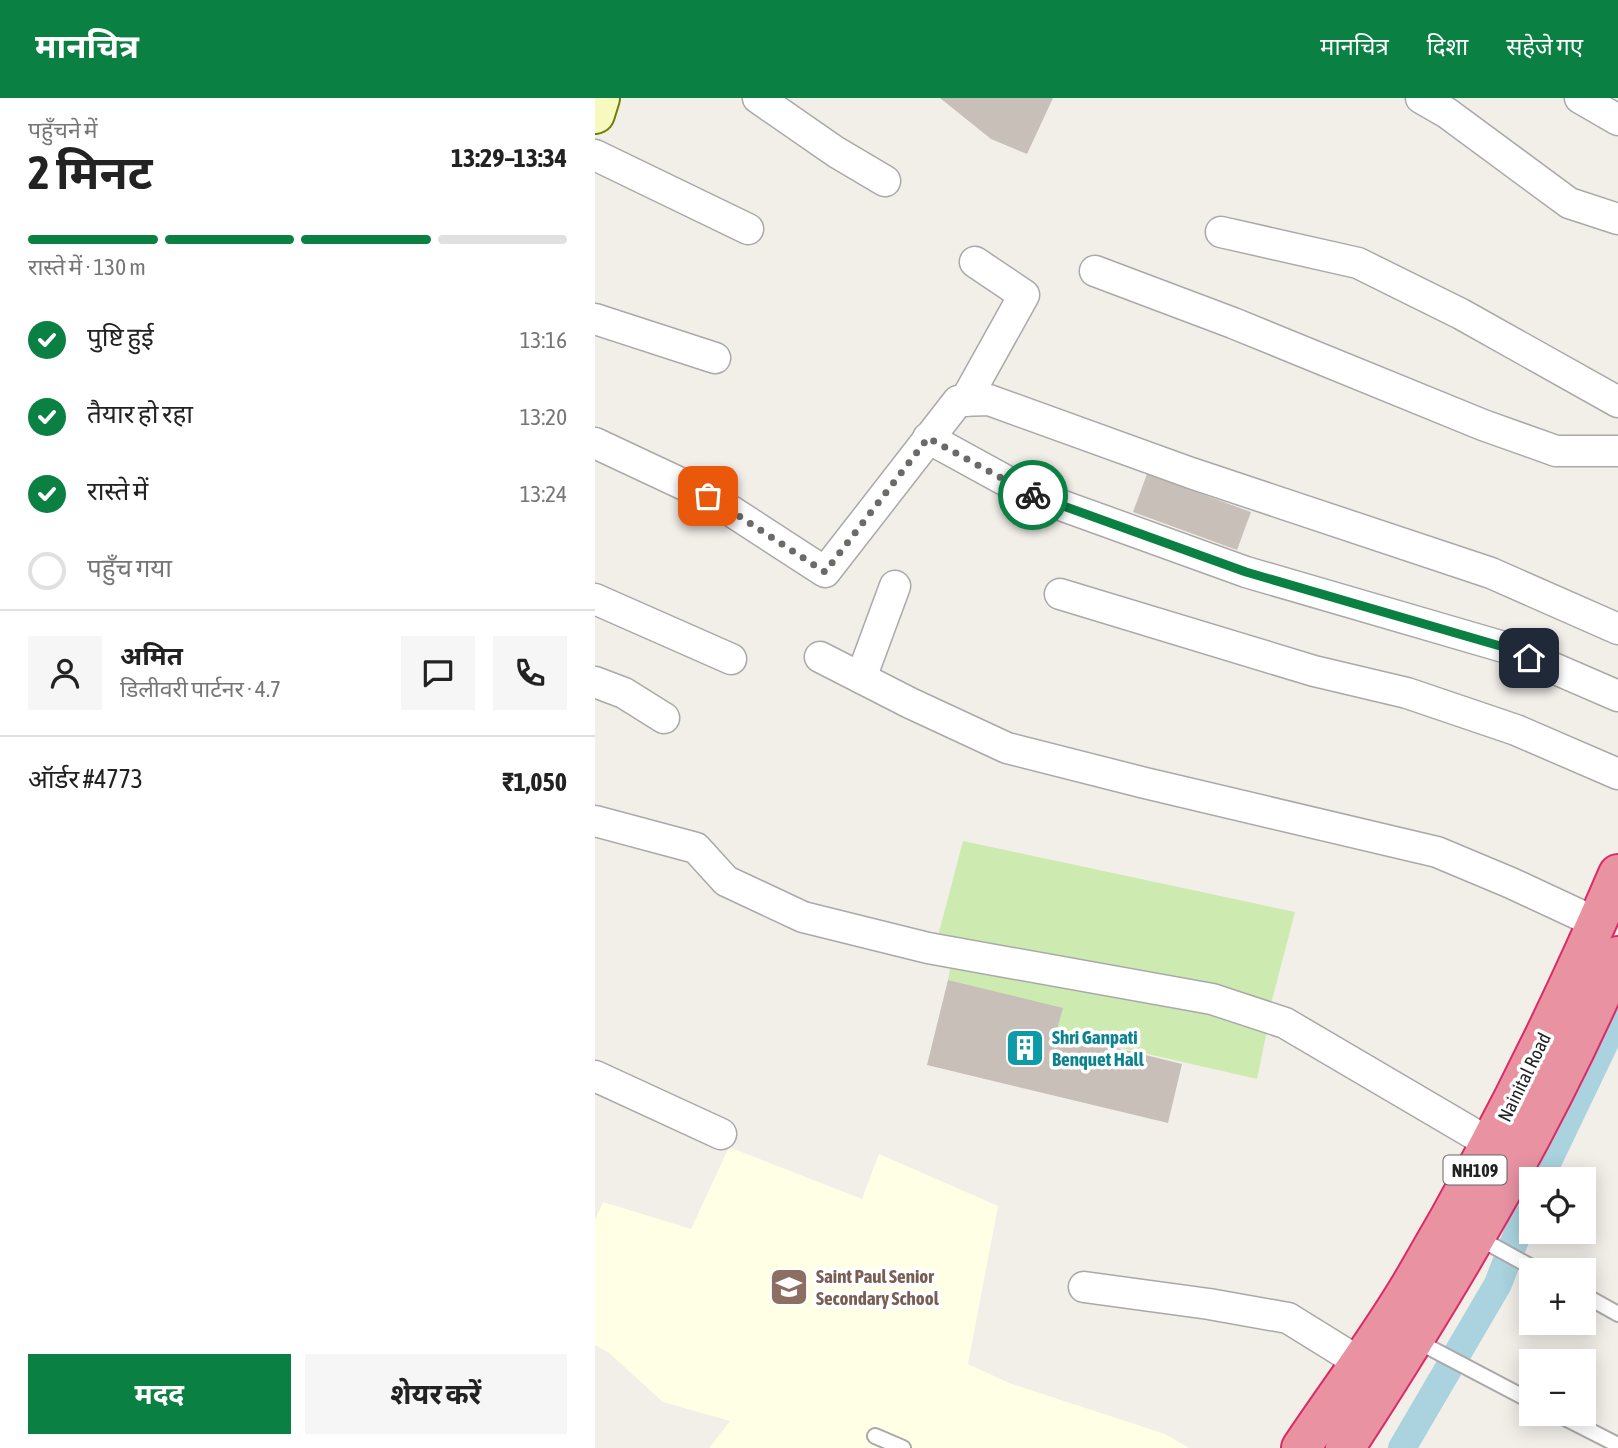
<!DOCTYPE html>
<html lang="hi">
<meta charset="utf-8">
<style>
:root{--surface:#fff;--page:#f6f6f6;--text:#222;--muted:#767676;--line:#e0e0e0;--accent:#0b8043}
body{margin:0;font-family:"Asap Condensed","Noto Sans Devanagari",sans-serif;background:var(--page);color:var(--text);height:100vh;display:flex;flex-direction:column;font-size:26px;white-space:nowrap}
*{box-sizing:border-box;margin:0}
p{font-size:23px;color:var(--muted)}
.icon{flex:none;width:38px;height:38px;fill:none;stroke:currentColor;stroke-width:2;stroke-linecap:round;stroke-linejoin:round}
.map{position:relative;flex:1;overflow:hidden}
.drawer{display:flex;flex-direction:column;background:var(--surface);width:595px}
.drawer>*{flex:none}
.tools{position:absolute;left:924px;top:1069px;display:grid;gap:14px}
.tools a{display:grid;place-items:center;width:77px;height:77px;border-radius:0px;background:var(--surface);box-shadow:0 4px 18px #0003;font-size:35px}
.pin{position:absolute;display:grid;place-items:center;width:60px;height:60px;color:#fff;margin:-30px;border-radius:14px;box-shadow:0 4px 10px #0006}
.courier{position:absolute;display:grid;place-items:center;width:70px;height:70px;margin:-35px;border:5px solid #0b8043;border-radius:50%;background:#fff;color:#222;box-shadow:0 2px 9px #0007}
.summary em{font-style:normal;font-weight:700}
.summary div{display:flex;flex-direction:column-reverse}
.summary{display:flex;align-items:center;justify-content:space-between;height:119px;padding:0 28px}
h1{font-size:46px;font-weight:700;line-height:52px}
.bar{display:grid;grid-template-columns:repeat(4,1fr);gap:10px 7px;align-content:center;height:84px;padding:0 28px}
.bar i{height:9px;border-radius:5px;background:var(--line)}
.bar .active{background:var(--accent)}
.bar p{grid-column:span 4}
.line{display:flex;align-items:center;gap:18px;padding:0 28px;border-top:2px solid var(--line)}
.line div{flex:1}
.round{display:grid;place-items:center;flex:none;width:74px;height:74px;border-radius:0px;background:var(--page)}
ol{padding:0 28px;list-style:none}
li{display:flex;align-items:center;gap:21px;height:77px}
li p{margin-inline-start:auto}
li .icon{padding:7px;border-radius:50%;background:var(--accent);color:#fff;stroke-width:4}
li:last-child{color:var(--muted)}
li i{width:38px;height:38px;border:4px solid var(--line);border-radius:50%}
.button{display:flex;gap:14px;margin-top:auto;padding:14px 28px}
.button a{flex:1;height:80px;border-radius:0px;background:var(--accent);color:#fff;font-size:28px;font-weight:700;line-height:80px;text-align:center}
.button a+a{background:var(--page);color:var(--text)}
header{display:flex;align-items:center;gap:42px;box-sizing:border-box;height:98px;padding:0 35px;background:var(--accent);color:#fff}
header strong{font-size:33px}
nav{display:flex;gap:38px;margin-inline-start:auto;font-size:24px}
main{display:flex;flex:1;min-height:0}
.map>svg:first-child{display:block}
.education{fill:#ffffe5}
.grass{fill:#cdebb0}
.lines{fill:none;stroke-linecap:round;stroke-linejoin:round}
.canal{stroke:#aad3df;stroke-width:28}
.building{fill:#c7bfb8}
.lane-casing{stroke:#a9a9a9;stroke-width:18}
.street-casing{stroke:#a9a9a9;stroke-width:33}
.secondary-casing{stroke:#707d05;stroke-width:42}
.highway-casing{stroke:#dc2a67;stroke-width:42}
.lane{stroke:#fff;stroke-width:14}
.street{stroke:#fff;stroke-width:30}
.secondary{stroke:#f7fabf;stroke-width:38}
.highway{stroke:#e892a2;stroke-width:38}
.done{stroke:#6b6a68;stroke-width:7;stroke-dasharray:0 12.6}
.route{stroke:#0b8043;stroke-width:9}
.labels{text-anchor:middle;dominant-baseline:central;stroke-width:7;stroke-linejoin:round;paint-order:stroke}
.shield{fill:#fff;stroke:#646464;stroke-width:2}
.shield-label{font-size:18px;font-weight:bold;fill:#222}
.culture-label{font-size:19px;font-weight:bold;fill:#0d838f;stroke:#fff;text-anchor:start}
.street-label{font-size:19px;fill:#222;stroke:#fff}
.education-label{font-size:19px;font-weight:bold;fill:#785e54;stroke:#fff;text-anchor:start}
</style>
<header>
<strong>मानचित्र</strong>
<nav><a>मानचित्र</a><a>दिशा</a><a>सहेजे गए</a></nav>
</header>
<main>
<section class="drawer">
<div class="summary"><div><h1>2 मिनट</h1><p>पहुँचने में</p></div><em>13:29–13:34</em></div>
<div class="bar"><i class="active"></i><i class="active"></i><i class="active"></i><i></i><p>रास्ते में · 130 m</p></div>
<ol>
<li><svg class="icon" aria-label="check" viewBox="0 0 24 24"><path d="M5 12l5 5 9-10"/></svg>पुष्टि हुई<p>13:16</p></li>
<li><svg class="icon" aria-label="check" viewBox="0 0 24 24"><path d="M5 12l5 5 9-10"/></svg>तैयार हो रहा<p>13:20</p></li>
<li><svg class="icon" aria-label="check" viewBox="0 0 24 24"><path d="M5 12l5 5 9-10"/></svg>रास्ते में<p>13:24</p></li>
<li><i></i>पहुँच गया</li>
</ol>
<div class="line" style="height:126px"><a class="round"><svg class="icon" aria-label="person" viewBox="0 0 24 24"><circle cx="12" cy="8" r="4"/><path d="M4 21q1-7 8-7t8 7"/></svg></a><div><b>अमित</b><p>डिलीवरी पार्टनर · 4.7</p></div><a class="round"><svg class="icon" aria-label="chat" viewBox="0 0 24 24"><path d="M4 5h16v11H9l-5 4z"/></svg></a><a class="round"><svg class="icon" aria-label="phone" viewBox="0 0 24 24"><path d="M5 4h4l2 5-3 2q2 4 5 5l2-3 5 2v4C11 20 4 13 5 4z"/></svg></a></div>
<div class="line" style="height:91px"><div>ऑर्डर #4773</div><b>₹1,050</b></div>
<div class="button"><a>मदद</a><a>शेयर करें</a></div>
</section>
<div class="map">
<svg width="1023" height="1350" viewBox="0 0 1023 1350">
<rect width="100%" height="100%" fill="#f2efe9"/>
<polygon class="education" points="134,1049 267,1101 284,1056 403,1108 373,1266 414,1285 570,1336 594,1350 114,1350 135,1323 68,1304 13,1254 0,1247 0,1122 8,1104 96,1131"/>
<g class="grass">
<polygon points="368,743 700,814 676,906 343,838"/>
<polygon points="357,860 673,928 662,981 461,935 467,911 353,882"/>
</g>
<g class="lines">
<g class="canal">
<polyline points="944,1082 1023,917"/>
<polyline points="807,1350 903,1186 936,1100"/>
</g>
</g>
<g class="building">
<polygon points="345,0 458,0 432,56 396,41"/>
<polygon points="552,376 656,414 642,452 538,414"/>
<polygon points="353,882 468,910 461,935 587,966 573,1025 332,967"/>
</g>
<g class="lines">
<g class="lane-casing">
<g id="lane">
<polyline points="882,1139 942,1172"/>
<polyline points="989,1197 1023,1216"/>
<polyline points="820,1242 936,1303"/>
<polyline points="962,1316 1023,1347"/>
<polyline points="280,1338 308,1350"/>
</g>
</g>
<g class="street-casing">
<g id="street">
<polyline points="163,0 241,54 290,83"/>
<polyline points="826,0 852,15 974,105 1023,121"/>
<polyline points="985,0 1023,22"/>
<polyline points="0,57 153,131"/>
<polyline points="626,134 763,165 866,216 1023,304"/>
<polyline points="500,173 638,225 888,327 961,353 1023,353"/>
<polyline points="0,221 120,260"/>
<polyline points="370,303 429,197 380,164"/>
<polyline points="333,340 435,396 651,474 912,550 1023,598"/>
<polyline points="0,345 113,398 230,474 363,303 394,302 596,375 896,475 1023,531"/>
<polyline points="465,496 719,573 812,595 921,632 1023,676"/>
<polyline points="0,501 136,561"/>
<polyline points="225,559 315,605 412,650 550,685 842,754 916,785 1002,825"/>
<polyline points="266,580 300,488"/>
<polyline points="0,584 29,595 69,620"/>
<polyline points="0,723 101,750 131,783 208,819 333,850 617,901 690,925 896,1046"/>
<polyline points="0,978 126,1036"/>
<polyline points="489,1189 614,1206 693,1220 764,1264"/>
</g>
</g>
<g class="secondary-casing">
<polyline id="secondary" points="0,16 5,0"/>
</g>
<g class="highway-casing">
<g id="highway">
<path d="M 706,1350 C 744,1293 787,1237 821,1178 C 897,1049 964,914 1023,776"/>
<path d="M 750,1350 C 852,1193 949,1031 1023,858"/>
</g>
</g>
<use href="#lane" class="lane"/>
<use href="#street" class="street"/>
<use href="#secondary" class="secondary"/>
<use href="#highway" class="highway"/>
</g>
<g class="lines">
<polyline class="done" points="113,398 230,474 333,340 438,397"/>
<polyline class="route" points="438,397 651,474 912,550 934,560"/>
</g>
<defs>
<g id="building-square" transform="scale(2.0125)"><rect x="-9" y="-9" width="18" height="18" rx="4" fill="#0f9aa8" stroke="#fff"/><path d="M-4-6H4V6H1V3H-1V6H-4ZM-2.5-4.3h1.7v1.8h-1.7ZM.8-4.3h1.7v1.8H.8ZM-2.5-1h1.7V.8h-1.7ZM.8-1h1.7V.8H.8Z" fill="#fff"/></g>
<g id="school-square" transform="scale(2.0125)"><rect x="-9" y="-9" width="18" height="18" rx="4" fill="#8d6e63" stroke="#fff"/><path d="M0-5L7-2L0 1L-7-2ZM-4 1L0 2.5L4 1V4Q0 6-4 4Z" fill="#fff"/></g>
</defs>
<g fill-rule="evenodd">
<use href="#building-square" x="430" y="950"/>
<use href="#school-square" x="194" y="1189"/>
</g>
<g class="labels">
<rect class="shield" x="848.5" y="1057.5" width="63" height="29" rx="5"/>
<g class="shield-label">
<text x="880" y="1072">NH109</text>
</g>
<g class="culture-label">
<text x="457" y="939">Shri Ganpati<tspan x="457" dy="22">Benquet Hall</tspan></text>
</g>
<g class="street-label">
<text transform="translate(929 979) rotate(-64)">Nainital Road</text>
</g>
<g class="education-label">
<text x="221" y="1178">Saint Paul Senior<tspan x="221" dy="22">Secondary School</tspan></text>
</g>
</g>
</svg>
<div class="tools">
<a><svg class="icon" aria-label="locate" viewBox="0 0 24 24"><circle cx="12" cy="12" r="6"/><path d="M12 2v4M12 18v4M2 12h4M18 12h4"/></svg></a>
<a>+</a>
<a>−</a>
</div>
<div class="pin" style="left:113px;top:398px;background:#ea580c"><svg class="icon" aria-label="bag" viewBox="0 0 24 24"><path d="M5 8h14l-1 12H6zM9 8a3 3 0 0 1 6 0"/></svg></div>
<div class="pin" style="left:934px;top:560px;background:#1f2937"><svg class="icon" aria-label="home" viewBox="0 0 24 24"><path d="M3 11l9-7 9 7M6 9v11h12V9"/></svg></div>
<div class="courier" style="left:438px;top:397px"><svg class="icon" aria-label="bike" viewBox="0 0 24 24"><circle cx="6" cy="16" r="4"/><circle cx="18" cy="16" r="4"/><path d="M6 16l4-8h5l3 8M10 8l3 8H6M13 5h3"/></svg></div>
</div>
</main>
